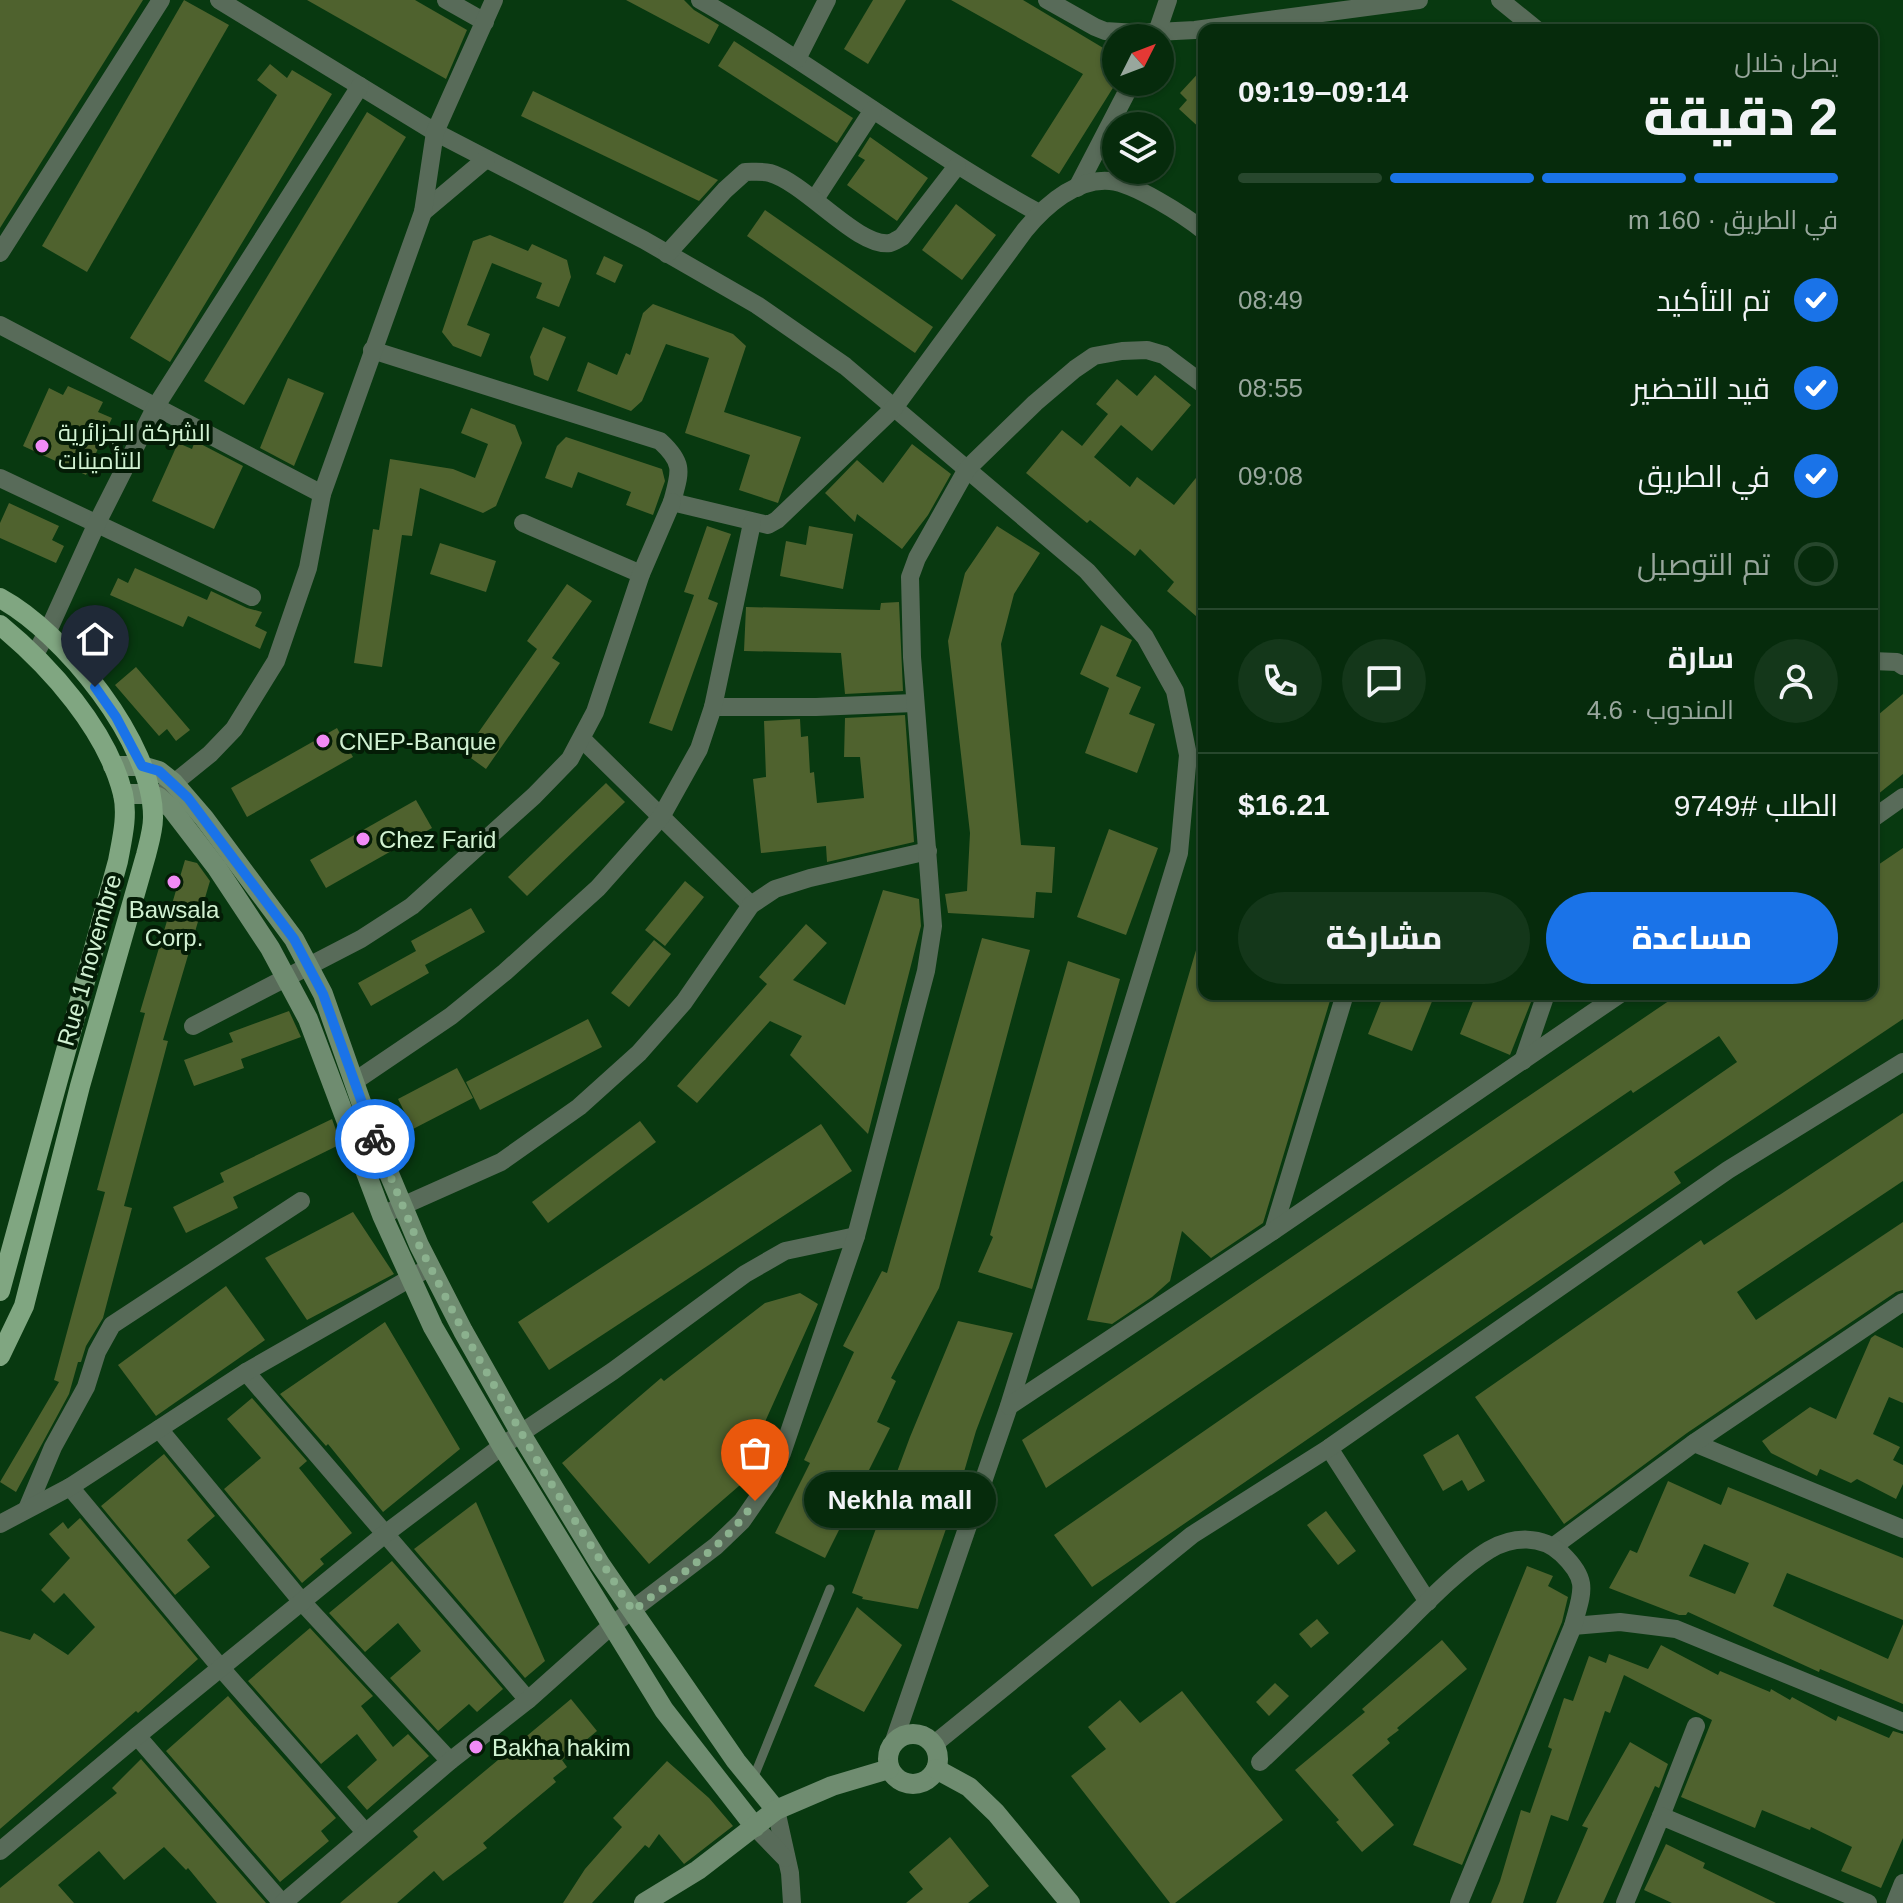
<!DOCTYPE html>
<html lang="ar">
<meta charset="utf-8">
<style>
:root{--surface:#062b0c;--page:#14371a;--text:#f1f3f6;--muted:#98a79d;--line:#27472d;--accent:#1a73e8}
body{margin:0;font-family:Helvetica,Cairo,sans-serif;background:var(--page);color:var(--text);direction:rtl;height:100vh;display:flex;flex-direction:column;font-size:30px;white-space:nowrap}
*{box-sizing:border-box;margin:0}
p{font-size:26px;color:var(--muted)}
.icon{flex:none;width:44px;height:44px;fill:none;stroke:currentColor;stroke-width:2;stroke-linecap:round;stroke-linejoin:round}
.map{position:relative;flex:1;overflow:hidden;direction:ltr}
.drawer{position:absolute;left:1198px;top:24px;width:680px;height:976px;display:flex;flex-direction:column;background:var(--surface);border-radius:16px;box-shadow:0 2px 6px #0004,0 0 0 2px var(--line);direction:rtl}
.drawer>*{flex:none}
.needle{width:52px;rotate:48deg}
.fabs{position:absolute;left:1102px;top:24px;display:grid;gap:16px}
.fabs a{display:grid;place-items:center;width:72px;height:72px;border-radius:50%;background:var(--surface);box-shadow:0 2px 6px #0004,0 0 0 2px var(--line);font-size:40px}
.pin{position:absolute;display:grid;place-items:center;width:68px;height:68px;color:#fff;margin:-82px -34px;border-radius:50% 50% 50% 0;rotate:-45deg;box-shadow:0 0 8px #0007}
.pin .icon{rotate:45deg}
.courier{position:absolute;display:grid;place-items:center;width:80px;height:80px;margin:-40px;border:6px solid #1a73e8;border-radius:50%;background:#fff;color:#222;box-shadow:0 2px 10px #0007}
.bubble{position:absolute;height:56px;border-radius:28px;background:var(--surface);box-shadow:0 2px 6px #0004,0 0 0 2px var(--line);font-size:26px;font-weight:800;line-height:56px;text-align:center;direction:rtl}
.summary em{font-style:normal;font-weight:800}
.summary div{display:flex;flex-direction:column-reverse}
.summary{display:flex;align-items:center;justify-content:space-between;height:136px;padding:0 40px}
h1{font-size:52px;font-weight:800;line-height:60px}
.bar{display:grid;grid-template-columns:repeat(4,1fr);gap:12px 8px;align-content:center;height:96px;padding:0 40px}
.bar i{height:10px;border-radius:6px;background:var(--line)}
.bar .active{background:var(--accent)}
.bar p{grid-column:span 4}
.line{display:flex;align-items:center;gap:20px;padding:0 40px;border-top:2px solid var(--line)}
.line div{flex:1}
.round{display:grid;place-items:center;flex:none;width:84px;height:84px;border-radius:42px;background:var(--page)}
ol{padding:0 40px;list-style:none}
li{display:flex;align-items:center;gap:24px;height:88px}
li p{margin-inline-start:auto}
li .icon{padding:8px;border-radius:50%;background:var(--accent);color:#fff;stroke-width:4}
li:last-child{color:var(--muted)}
li i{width:44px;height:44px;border:4px solid var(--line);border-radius:50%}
.action{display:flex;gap:16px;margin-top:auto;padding:16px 40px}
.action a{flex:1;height:92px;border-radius:48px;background:var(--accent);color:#fff;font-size:32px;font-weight:800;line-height:92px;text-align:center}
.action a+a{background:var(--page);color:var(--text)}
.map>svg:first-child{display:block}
.building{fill:#4f622e;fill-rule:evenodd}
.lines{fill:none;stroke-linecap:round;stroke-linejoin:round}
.lane{stroke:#586b59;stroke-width:9}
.street{stroke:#586b59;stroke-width:18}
.secondary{stroke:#6f8c70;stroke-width:20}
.primary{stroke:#80a681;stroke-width:20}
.done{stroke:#8bb18e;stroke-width:8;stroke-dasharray:0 14.4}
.route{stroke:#1a73e8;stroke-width:10}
.poi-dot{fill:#f18bf5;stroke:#041c06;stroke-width:3}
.labels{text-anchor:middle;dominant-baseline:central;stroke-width:8;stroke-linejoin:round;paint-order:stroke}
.poi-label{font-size:24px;fill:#d1f1d2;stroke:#041c06;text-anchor:start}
.street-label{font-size:24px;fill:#d1f1d2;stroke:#041c06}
</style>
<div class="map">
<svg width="1903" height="1903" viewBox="0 0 1903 1903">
<rect width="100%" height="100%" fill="#083910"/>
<g class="building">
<polygon points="0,0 143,0 0,228"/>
<polygon points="184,0 229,25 87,272 42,246"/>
<polygon points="307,0 415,0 467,30 446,79"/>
<polygon points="626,0 684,0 694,10 719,25 709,44"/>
<polygon points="873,0 906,0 868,64 844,49"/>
<polygon points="951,0 1023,0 1115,55 1116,83 1059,174 1031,156 1083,74"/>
<polygon points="734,41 853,118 837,143 718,66"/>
<polygon points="270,64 287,78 292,70 332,94 170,362 130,338 277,95 257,80"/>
<polygon points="1204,67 1204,132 1179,109 1187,100 1180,93"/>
<polygon points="533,91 718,180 699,201 521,116"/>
<polygon points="367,112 406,137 244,405 204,381"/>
<polygon points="870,137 928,178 897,221 847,185 865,160 858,156"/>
<polygon points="956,204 996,235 962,280 922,250"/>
<polygon points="765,210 933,327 915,353 747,236"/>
<polygon points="490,235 528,251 532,244 567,260 571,277 559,307 536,298 542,283 492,263 467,325 490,334 481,357 453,346 442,332 473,241"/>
<polygon points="604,256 623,265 615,283 596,274"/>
<polygon points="653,304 733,334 746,346 724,412 801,437 778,503 739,490 750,455 685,433 709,358 666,344 642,401 631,411 577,391 588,362 617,375 626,353 630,355 643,313"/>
<polygon points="543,327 566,337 548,381 534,375 530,357"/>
<polygon points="1155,375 1191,405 1152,451 1121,425 1094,457 1130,487 1137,477 1174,505 1204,468 1204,623 1167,591 1174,582 1140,549 1135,556 1090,520 1087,523 1026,473 1062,430 1082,446 1108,414 1096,404 1117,379 1137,396"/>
<polygon points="288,378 324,393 294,466 260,448"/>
<polygon points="68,386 103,402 98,412 112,418 86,475 23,446 49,388 63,395"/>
<polygon points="471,408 515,425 522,443 496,506 483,513 420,488 412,536 402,535 382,667 354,663 373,529 379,530 390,459 453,469 475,478 488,444 461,433"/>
<polygon points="566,437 662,469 665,481 653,515 626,505 631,492 578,472 572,488 545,478 557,446"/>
<polygon points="195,441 243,466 214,529 152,501 178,443 192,449"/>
<polygon points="912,444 951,474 928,515 902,549 857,514 855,522 825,493 857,460 883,483"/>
<polygon points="9,503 59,526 52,540 64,546 56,563 0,538 0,523"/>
<polygon points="707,526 731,534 708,599 718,603 672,731 649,723 694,595 684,592"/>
<polygon points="809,526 853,534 843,589 780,576 786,541 806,545"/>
<polygon points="997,526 1040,553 1014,594 1001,644 1021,845 1055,847 1052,893 1036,892 1034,918 948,913 945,894 967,891 970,833 948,641 965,573"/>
<polygon points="440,543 496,561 486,592 430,574"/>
<polygon points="135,568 207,600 211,591 247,608 262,612 255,626 267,632 260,649 188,616 183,627 110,595 118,578 128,583"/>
<polygon points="567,584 592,601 552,658 560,663 486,769 464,753 537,649 527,641"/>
<polygon points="899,602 903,691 845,694 841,653 744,651 746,607 880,610 881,603"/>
<polygon points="1101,625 1132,640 1116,676 1141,687 1129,714 1155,724 1137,773 1085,753 1109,688 1080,674"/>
<polygon points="136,667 190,730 176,741 167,729 159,736 115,685"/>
<polygon points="1903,694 1903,774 1872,799 1872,720"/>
<polygon points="905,715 914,842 827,862 826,846 761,853 753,779 766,777 764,721 800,719 801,737 808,736 810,773 814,772 817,803 864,798 860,757 844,757 845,718"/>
<polygon points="337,728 353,757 247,817 231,788"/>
<polygon points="606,783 625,802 527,896 508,877"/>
<polygon points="416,800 432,828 326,888 310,860"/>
<polygon points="1109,829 1158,848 1126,935 1077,917"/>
<polygon points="1903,848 1903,1019 1674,1172 1681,1183 1092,1587 1054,1535 1737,1062 1719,1036 1633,1093 1631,1090 1046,1488 1022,1440 1679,994 1872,994 1872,869"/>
<polygon points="185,860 197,863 210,881 163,1040 168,1041 124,1206 132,1208 103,1318 86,1346 81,1362 78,1362 69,1394 16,1492 0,1482 59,1382 54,1380 105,1192 97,1190 145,1013 140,1012"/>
<polygon points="685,881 704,897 665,946 645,930"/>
<polygon points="883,890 919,899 921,926 868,1134 790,1055 802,1036 770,1021 697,1103 677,1086 767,984 759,977 806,924 827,943 793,980 845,1005"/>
<polygon points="471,908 485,932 425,965 429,973 371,1006 358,983 416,951 411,941"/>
<polygon points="982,938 1030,950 939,1288 891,1378 896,1381 877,1422 890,1428 825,1558 775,1533 810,1463 804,1460 854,1352 843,1346 882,1271 887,1273"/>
<polygon points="654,940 671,954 629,1007 611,993"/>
<polygon points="1199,940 1204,940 1204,994 1332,994 1263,1223 1211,1258 1182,1231 1170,1281 1152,1297 1112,1324 1087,1320"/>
<polygon points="1068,961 1120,979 1032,1289 978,1272 993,1237 990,1235"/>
<polygon points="1384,994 1435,994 1412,1051 1368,1034"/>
<polygon points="1476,994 1512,994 1531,1002 1510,1055 1460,1034"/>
<polygon points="289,1011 301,1037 241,1059 244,1068 194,1086 184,1060 233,1042 229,1033"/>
<polygon points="588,1019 602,1047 480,1110 466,1082"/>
<polygon points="457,1068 473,1098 413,1129 398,1099"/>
<polygon points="1903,1113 1903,1181 1737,1292 1756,1320 1903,1222 1903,1290 1896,1292 1687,1433 1564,1524 1475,1397 1701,1240 1704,1245"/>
<polygon points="332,1119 341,1144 233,1197 238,1208 186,1233 173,1207 224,1182 220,1173"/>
<polygon points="640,1121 656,1142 548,1223 532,1202"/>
<polygon points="821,1124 852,1171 549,1370 518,1322"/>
<polygon points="353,1212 394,1274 307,1320 265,1258"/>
<polygon points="226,1286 265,1340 156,1416 118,1365"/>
<polygon points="800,1293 818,1304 742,1473 747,1479 649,1564 562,1463 661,1378 664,1381 765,1303"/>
<polygon points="958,1321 1013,1333 976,1431 954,1506 918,1609 862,1599 863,1597 852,1593 910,1437"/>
<polygon points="385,1322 460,1449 383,1512 328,1444 326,1446 280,1394"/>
<polygon points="1875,1335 1903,1348 1903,1403 1889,1397 1873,1434 1900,1447 1893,1460 1903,1465 1903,1484 1896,1499 1857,1479 1851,1483 1820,1469 1817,1476 1771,1453 1762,1441 1810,1407 1836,1419 1871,1338"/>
<polygon points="252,1398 307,1461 299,1468 352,1533 320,1559 324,1564 302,1583 224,1489 261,1458 227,1419"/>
<polygon points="1458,1434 1485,1481 1468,1491 1462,1480 1443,1491 1423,1455"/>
<polygon points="164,1454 215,1516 187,1540 210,1567 175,1595 101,1506"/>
<path d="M 1668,1481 L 1721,1505 L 1728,1487 L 1903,1558 L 1903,1620 L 1787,1573 L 1773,1606 L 1888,1659 L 1903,1624 L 1903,1704 L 1820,1669 L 1819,1672 L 1688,1612 L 1686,1615 L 1679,1615 L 1609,1588 L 1630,1550 L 1637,1553 ZM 1704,1544 L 1749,1563 L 1735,1594 L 1689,1576 Z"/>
<polygon points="476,1502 545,1661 525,1678 414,1549"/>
<polygon points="1326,1511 1356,1551 1338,1565 1307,1525"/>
<polygon points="80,1518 198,1659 138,1713 136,1711 0,1829 0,1631 30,1640 34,1633 68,1655 95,1627 64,1593 54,1603 41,1590 70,1558 49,1534 63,1522 68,1529"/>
<polygon points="392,1561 503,1689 477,1712 469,1704 438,1731 390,1678 421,1651 398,1623 365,1652 329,1613"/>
<polygon points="1527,1566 1553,1576 1548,1586 1568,1597 1567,1601 1562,1622 1462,1865 1413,1845"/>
<polygon points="857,1607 902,1645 864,1712 814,1686"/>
<polygon points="1317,1619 1329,1633 1311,1648 1299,1634"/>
<polygon points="310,1628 373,1696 361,1706 393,1747 408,1734 429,1756 367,1810 347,1787 377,1760 357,1734 321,1764 248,1681"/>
<polygon points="1442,1640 1467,1669 1397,1728 1399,1730 1387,1739 1390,1743 1352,1775 1394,1825 1362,1852 1336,1822 1339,1820 1295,1770 1365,1712 1362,1709"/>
<polygon points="1661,1645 1718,1675 1720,1671 1770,1692 1771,1689 1790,1700 1792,1697 1836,1721 1838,1716 1889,1738 1893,1731 1903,1734 1903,1838 1881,1888 1841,1871 1852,1847 1811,1827 1810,1830 1762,1810 1755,1828 1681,1797 1712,1720 1624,1675 1610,1713 1605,1711 1568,1821 1551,1815 1523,1903 1491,1903 1500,1881 1521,1810 1530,1813 1552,1749 1548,1747 1564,1698 1573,1701 1589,1656 1606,1663 1609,1654 1648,1669"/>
<polygon points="1275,1683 1289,1696 1269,1716 1256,1702"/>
<polygon points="1182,1691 1283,1820 1175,1903 1170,1903 1071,1776 1106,1749 1088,1727 1120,1700 1140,1723"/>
<polygon points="228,1696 336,1818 321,1831 329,1841 280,1882 166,1751"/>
<polygon points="571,1699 597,1731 562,1760 567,1767 553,1778 556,1782 483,1843 487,1848 443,1881 434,1871 397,1903 340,1903 418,1837 413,1831"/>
<polygon points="1630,1742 1668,1764 1659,1788 1655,1786 1603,1903 1556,1903 1588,1828 1582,1826"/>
<polygon points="141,1759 266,1903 217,1903 188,1868 186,1870 164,1847 124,1880 99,1851 58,1885 74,1903 0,1903 0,1888 117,1793 112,1788"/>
<polygon points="667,1761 709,1798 733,1826 684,1864 659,1834 649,1848 645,1845 592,1903 563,1903 585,1869 622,1827 613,1818"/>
<polygon points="950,1837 989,1886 968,1903 906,1903 923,1889 909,1872"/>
<polygon points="1666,1844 1705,1863 1703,1868 1776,1903 1672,1903 1644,1890"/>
</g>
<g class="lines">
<polyline class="lane" points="753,1779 830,1589"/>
<g class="street">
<polyline points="219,0 435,132 644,240 757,305 845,366 1087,571 1145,637 1175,691 1188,755 1179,853 1009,1406 893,1744"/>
<polyline points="446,0 485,22"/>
<path d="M 700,0 C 816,66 922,149 1039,213"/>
<polyline points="1047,0 1095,27 1105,31 1137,33 1195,30 1419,0"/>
<polyline points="1500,0 1537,30"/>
<polyline points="1155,38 1168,0"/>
<polyline points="797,59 827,0"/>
<polyline points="1077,188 1132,82"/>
<polyline points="815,199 873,110"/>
<polyline points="423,212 486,159"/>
<polyline points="0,253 161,0"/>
<path d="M 667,254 L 725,190 L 745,172 C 754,172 762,171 770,173 C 806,183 858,248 890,243 C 894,242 898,239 902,237 L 957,166"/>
<polyline points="0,325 322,494"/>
<path d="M 372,350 L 660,441 C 685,464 680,472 672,502 L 768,525 L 777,520 L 894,408 L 1025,230 C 1045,206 1076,178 1110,181 C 1134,183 1184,215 1204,231"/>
<polyline points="0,478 252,597"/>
<polyline points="523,523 641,574"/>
<polyline points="34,656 48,631 97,523 156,406 360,86"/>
<polyline points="1872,661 1897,662 1903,666"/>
<polyline points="713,707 816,707 914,703"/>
<polyline points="582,739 751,905"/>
<polyline points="163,792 210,754 234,729 276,661 308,568 322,494 423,212 435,132 494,0"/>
<polyline points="1872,819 1903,797"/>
<polyline points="193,1026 361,939 412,906 534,796 570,759 595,712 641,574 672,502"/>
<polyline points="1523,1061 1546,994"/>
<polyline points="355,1081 451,1016 505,972 598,888 661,817 699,749 713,707 752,523"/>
<polyline points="382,1215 501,1162 579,1107 639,1053 684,1002 751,905 775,889 810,878 928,851"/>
<polyline points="1273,1231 1345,994"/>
<polyline points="246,1372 528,1700"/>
<polyline points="1009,1406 1273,1231 1620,994"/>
<polyline points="159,1429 303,1603 450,1761"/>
<polyline points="1694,1443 1903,1529"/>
<polyline points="1329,1448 1428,1602"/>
<polyline points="70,1487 220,1667 365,1832"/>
<polyline points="27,1509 53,1447 86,1387 97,1352 112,1325 301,1201"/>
<polyline points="0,1524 70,1487 246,1372 430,1267"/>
<polyline points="1554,1546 1694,1443 1903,1302"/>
<polyline points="1573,1626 1620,1622 1676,1629 1903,1722"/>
<polyline points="137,1736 282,1903"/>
<polyline points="933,1745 1192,1535 1329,1448 1728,1170 1903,1062"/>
<path d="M 1260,1762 C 1308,1717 1355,1672 1402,1627 C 1426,1603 1461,1567 1489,1550 C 1513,1536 1542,1535 1562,1554 C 1590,1581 1582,1592 1573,1626 L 1459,1903"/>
<polyline points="776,1810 790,1873 792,1903"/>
<polyline points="1661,1816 1696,1726"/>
<polyline points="755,1827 785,1858"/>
<polyline points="0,1851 137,1736 385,1534 502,1446 613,1371 745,1274 785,1251 856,1236"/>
<polyline points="283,1903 450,1761 528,1700 611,1626 716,1546 742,1521 769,1482 782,1453 856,1236 926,971 933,926 912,657 910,577 917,558 967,469 1035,403 1075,369 1094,356 1122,351 1147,350 1164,355 1204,385"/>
<polyline points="1625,1903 1661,1816 1868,1903"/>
<polyline points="1895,1903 1903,1883"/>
</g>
<g class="secondary">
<polyline points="113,766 142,766 159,771 173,782 204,818 294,939 323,994 372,1133 419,1245 463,1331 521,1434 600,1564 736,1761 776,1810"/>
<polyline points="123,794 150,794 158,797 171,808 217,868 270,948 308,1019 382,1215 433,1327 502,1446 664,1710 755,1827"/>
<circle cx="913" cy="1759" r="25"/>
<polyline points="936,1769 969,1787 996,1813 1070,1903"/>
<polyline points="644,1903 698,1870 776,1810 832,1786 889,1769"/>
</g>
<g class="primary">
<path d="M 0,598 C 63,632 154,743 153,818 C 153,830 149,843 146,855 L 80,1086 L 24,1306 L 0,1356"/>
<path d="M 0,625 C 50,666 107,730 123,794 C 128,816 122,839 118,861 L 0,1291"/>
</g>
</g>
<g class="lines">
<path class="done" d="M 375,1139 L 419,1245 L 463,1331 L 545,1474 L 633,1611 C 676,1577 725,1547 755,1501"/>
<polyline class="route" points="95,687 116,717 142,766 159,771 188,798 294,939 323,994 375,1139"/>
</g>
<g class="poi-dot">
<circle cx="42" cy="446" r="8"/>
<circle cx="323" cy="741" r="8"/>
<circle cx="363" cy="839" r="8"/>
<circle cx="174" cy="882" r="8"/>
<circle cx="476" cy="1747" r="8"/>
</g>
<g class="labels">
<g class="poi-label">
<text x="58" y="432">الشركة الجزائرية<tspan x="58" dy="28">للتأمينات</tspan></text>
<text x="339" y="741">CNEP-Banque</text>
<text x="379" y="839">Chez Farid</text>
<text x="174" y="909" text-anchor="middle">Bawsala<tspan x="174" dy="28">Corp.</tspan></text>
<text x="492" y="1747">Bakha hakim</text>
</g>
<g class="street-label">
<text transform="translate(89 960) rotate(-74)">Rue 1 novembre</text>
</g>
</g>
</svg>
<div class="fabs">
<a><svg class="needle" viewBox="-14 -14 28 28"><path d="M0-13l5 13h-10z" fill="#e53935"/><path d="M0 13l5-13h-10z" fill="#98a79d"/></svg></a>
<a><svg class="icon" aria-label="layers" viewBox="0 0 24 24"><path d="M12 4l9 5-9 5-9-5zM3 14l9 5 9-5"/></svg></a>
</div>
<div class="pin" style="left:755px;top:1501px;background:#ea580c"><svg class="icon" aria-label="bag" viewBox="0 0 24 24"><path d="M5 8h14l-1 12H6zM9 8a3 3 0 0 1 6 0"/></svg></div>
<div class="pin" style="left:95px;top:687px;background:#1f2937"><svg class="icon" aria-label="home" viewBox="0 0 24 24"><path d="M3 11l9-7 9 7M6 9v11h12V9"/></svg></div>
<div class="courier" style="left:375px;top:1139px"><svg class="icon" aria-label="bike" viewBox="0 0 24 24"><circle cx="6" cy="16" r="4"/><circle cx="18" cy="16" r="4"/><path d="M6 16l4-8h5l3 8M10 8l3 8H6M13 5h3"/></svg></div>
<div class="bubble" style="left:804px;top:1472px;width:192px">Nekhla mall</div>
<section class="drawer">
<div class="summary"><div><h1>2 دقيقة</h1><p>يصل خلال</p></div><em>09:14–09:19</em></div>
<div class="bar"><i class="active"></i><i class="active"></i><i class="active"></i><i></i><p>في الطريق · 160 m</p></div>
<ol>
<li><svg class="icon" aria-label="check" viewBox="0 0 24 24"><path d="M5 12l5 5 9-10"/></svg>تم التأكيد<p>08:49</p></li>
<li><svg class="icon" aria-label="check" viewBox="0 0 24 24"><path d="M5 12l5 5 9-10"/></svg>قيد التحضير<p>08:55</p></li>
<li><svg class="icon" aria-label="check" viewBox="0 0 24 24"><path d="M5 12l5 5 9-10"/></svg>في الطريق<p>09:08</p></li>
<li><i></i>تم التوصيل</li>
</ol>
<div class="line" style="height:144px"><a class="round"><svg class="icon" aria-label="person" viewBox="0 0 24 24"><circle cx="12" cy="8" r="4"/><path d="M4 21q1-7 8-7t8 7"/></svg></a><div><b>سارة</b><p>المندوب · 4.6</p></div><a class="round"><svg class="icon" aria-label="chat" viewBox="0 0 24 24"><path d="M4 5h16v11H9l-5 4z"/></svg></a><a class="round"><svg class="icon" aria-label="phone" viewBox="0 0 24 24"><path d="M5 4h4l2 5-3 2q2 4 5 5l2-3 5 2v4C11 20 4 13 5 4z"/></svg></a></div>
<div class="line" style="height:104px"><div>الطلب #9749</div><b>$16.21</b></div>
<div class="action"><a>مساعدة</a><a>مشاركة</a></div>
</section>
</div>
